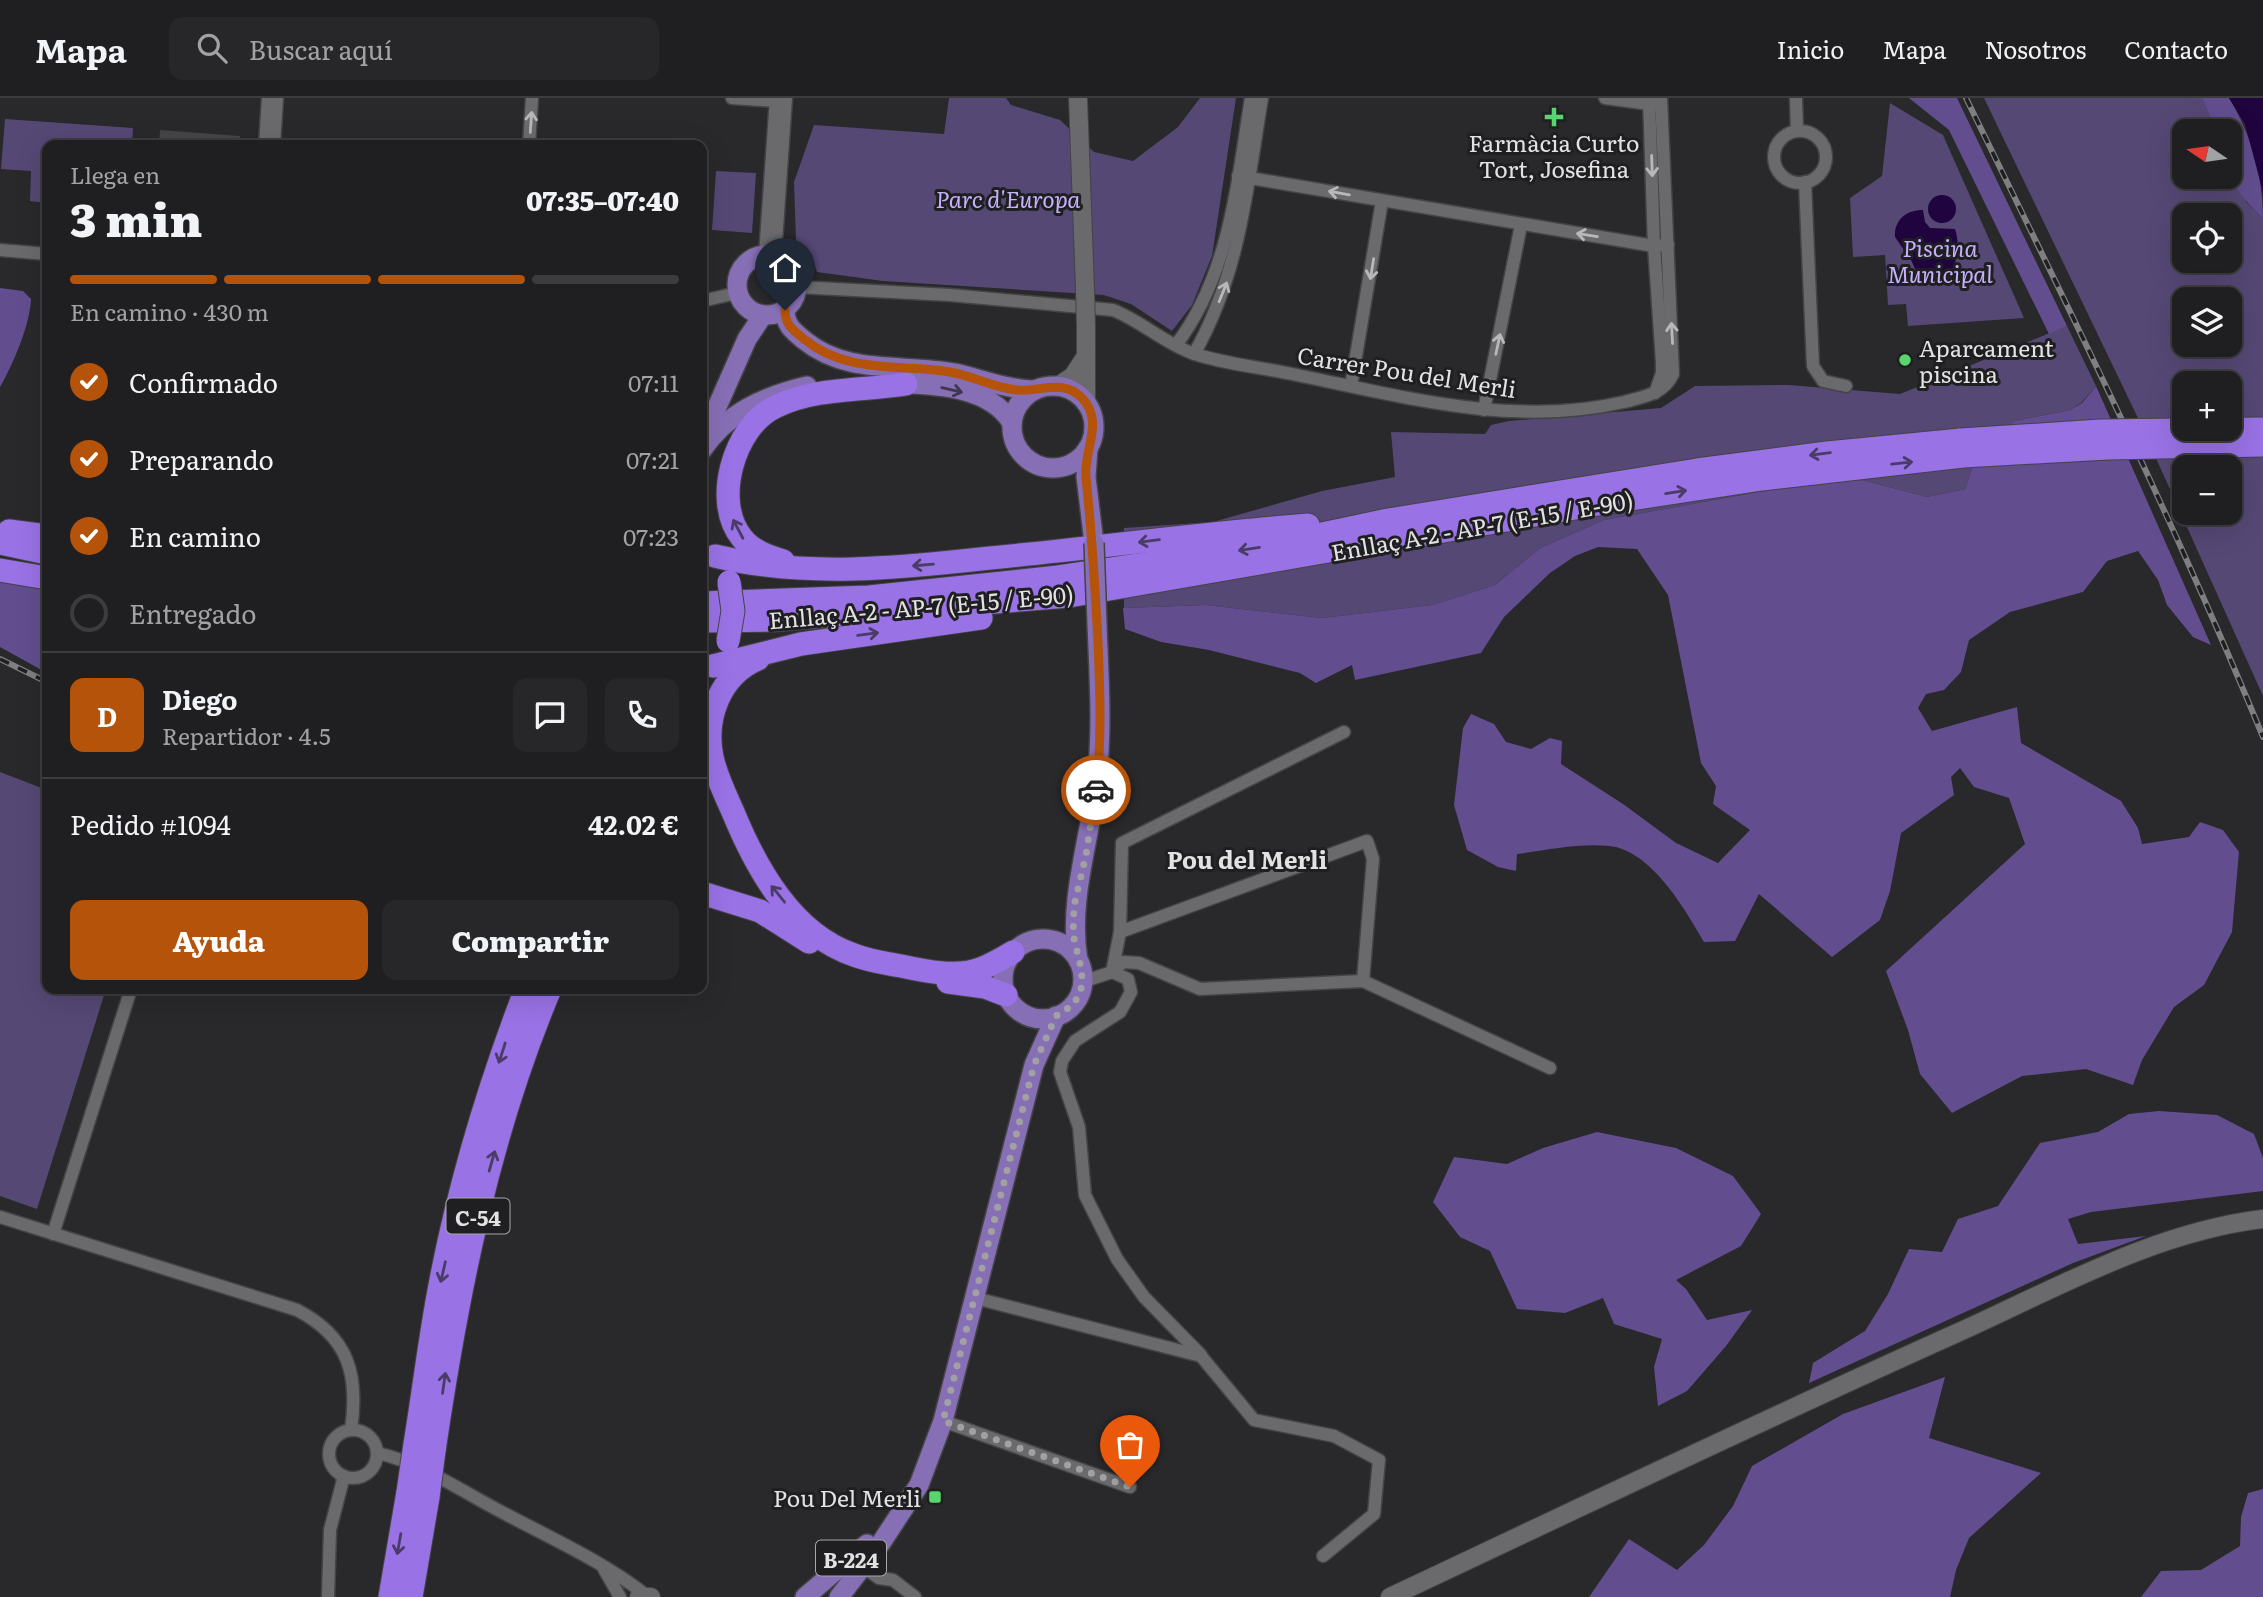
<!DOCTYPE html>
<html lang="es">
<meta charset="utf-8">
<style>
:root{--surface:#1f1e20;--page:#272729;--text:#f1f3f6;--muted:#a1a2a5;--line:#3c3c3e;--accent:#b45309}
body{margin:0;font-family:Literata,serif;background:var(--page);color:var(--text);height:100vh;display:flex;flex-direction:column;font-size:26px;white-space:nowrap}
*{box-sizing:border-box;margin:0}
p{font-size:23px;color:var(--muted)}
.icon{flex:none;width:38px;height:38px;fill:none;stroke:currentColor;stroke-width:2;stroke-linecap:round;stroke-linejoin:round}
.map{position:relative;flex:1;overflow:hidden}
.details{position:absolute;left:42px;top:42px;width:665px;height:854px;display:flex;flex-direction:column;background:var(--surface);border-radius:14px;box-shadow:0 7px 28px #0002,0 0 0 2px var(--line)}
.details>*{flex:none}
.needle{width:46px;rotate:283deg}
.controls{position:absolute;left:2172px;top:21px;display:grid;gap:14px}
.controls a{display:grid;place-items:center;width:70px;height:70px;border-radius:14px;background:var(--surface);box-shadow:0 7px 28px #0002,0 0 0 2px var(--line);font-size:35px}
.pin{position:absolute;display:grid;place-items:center;width:60px;height:60px;color:#fff;margin:-72px -30px;border-radius:50% 50% 50% 0;rotate:-45deg;box-shadow:0 0 7px #0007}
.pin .icon{rotate:45deg}
.courier{position:absolute;display:grid;place-items:center;width:70px;height:70px;margin:-35px;border:5px solid #b45309;border-radius:50%;background:#fff;color:#222;box-shadow:0 2px 9px #0007}
.summary em{font-style:normal;font-weight:800}
.summary div{display:flex;flex-direction:column-reverse}
.summary{display:flex;align-items:center;justify-content:space-between;height:119px;padding:0 28px}
h1{font-size:46px;font-weight:800;line-height:52px}
.bar{display:grid;grid-template-columns:repeat(4,1fr);gap:10px 7px;align-content:center;height:84px;padding:0 28px}
.bar i{height:9px;border-radius:5px;background:var(--line)}
.bar .selected{background:var(--accent)}
.bar p{grid-column:span 4}
.line{display:flex;align-items:center;gap:18px;padding:0 28px;border-top:2px solid var(--line)}
.line div{flex:1}
.round{display:grid;place-items:center;flex:none;width:74px;height:74px;border-radius:14px;background:var(--page)}
ol{padding:0 28px;list-style:none}
li{display:flex;align-items:center;gap:21px;height:77px}
li p{margin-inline-start:auto}
li .icon{padding:7px;border-radius:50%;background:var(--accent);color:#fff;stroke-width:4}
li:last-child{color:var(--muted)}
li i{width:38px;height:38px;border:4px solid var(--line);border-radius:50%}
.cta{display:flex;gap:14px;margin-top:auto;padding:14px 28px}
.cta a{flex:1;height:80px;border-radius:14px;background:var(--accent);color:#fff;font-size:28px;font-weight:800;line-height:80px;text-align:center}
.cta a+a{background:var(--page);color:var(--text)}
header{display:flex;align-items:center;gap:42px;box-sizing:border-box;height:98px;padding:0 35px;background:var(--surface);border-bottom:2px solid var(--line)}
header strong{font-size:33px}
nav{display:flex;gap:38px;margin-inline-start:auto;font-size:24px}
.search{width:490px;height:63px;background:var(--page);display:flex;align-items:center;gap:18px;box-sizing:border-box;padding:0 24px;border-radius:14px;color:var(--muted);font-size:26px}
.map>svg:first-child{display:block}
.green{fill:#554875;fill-rule:evenodd}
.forest{fill:#624e8f}
.water{fill:#1f0440}
.building{fill:#454548}
.lines{fill:none;stroke-linecap:round;stroke-linejoin:round}
.street-casing{stroke:#444345;stroke-width:15}
.secondary-casing{stroke:#444345;stroke-width:20}
.primary-casing{stroke:#444345;stroke-width:22}
.highway-casing{stroke:#444345;stroke-width:25}
.street{stroke:#6a6a6d;stroke-width:12}
.secondary{stroke:#6a6a6d;stroke-width:18}
.primary{stroke:#866fb5;stroke-width:19}
.highway{stroke:#9972e5;stroke-width:23}
.rail-casing{stroke:#7f7f81;stroke-width:6}
.rail{stroke:#1f1f21;stroke-width:3.5;stroke-dasharray:10;stroke-linecap:butt}
.secondary-bridge-casing{stroke:#444345;stroke-width:20;stroke-linecap:butt}
.primary-bridge-casing{stroke:#444345;stroke-width:22;stroke-linecap:butt}
.highway-bridge-casing{stroke:#444345;stroke-width:25;stroke-linecap:butt}
.secondary-bridge{stroke:#6a6a6d;stroke-width:18}
.primary-bridge{stroke:#866fb5;stroke-width:19}
.highway-bridge{stroke:#9972e5;stroke-width:23}
.oneway{stroke:#b8b8ba}
.oneway2{stroke:#3e374d}
.oneway3{stroke:#4a3c66}
.done{stroke:#a1a1a3;stroke-width:7;stroke-dasharray:0 12.6}
.route{stroke:#b45309;stroke-width:9}
.poi-dot{fill:#5ad56e;stroke:#1f1f21;stroke-width:2.5}
.labels{text-anchor:middle;dominant-baseline:central;stroke-width:6;stroke-linejoin:round;paint-order:stroke}
.shield{fill:#1f1f21;stroke:#a8a8a9;stroke-width:2}
.shield-label{font-size:21px;font-weight:bold;fill:#e2e2e3}
.poi-label{font-size:23px;fill:#e2e2e3;stroke:#1f1f21}
.park-label{font-size:23px;font-style:italic;fill:#c5b0fb;stroke:#1f1f21}
.street-label{font-size:23px;fill:#e2e2e3;stroke:#1f1f21}
.neighbourhood-label{font-size:24px;font-weight:bold;fill:#e2e2e3;stroke:#1f1f21}
</style>
<header>
<strong>Mapa</strong>
<div class="search"><svg class="icon" aria-label="search" viewBox="0 0 24 24"><circle cx="10" cy="10" r="6"/><path d="M15 15l6 6"/></svg>Buscar aquí</div>
<nav><a>Inicio</a><a>Mapa</a><a>Nosotros</a><a>Contacto</a></nav>
</header>
<div class="map">
<svg width="2263" height="1499" viewBox="0 0 2263 1499">
<rect width="100%" height="100%" fill="#29282b"/>
<g class="green">
<polygon points="949,0 1006,0 1011,7 1060,22 1094,54 1133,63 1178,29 1200,0 1236,0 1212,158 1192,207 1172,233 1131,206 1104,197 883,183 817,174 811,156 796,144 794,84 814,27 944,36"/>
<path d="M 1984,0 L 2202,0 L 2216,33 L 2184,33 L 2184,79 L 2230,79 L 2230,76 L 2247,105 L 2263,120 L 2263,598 L 2137,318 ZM 2184,117 L 2230,117 L 2230,163 L 2184,163 ZM 2184,201 L 2230,201 L 2230,247 L 2184,247 ZM 2184,285 L 2230,285 L 2230,331 L 2184,331 ZM 2184,369 L 2230,369 L 2230,415 L 2184,415 Z"/>
<polygon points="1890,5 1943,37 2024,220 1908,228 1906,206 1888,207 1885,157 1853,159 1850,100 1882,78"/>
<polygon points="5,21 133,30 132,47 47,47 47,105 30,103 31,73 1,71"/>
<polygon points="716,73 756,75 752,135 712,132"/>
<polygon points="2067,228 2096,288 2081,305 2070,312 2014,323 1973,368 1965,391 1927,399 1862,382 1813,384 1604,422 1540,450 1495,487 1432,507 1322,520 1206,507 1124,510 1124,430 1213,424 1322,393 1395,379 1391,334 1485,336 1491,327 1509,323 1661,310 1695,288 1789,287 1900,296"/>
<polygon points="0,674 47,692 47,891 106,891 37,1111 0,1098"/>
</g>
<g class="forest">
<polygon points="1909,0 1957,0 2067,228 2049,236 1949,32"/>
<path d="M 2202,0 L 2229,0 C 2251,36 2263,78 2263,120 C 2228,87 2230,80 2230,33 L 2216,33 Z"/>
<path d="M 0,190 L 23,193 L 31,201 C 30,227 13,266 0,289 Z"/>
<path d="M 2096,288 L 2211,547 L 2193,539 L 2167,507 L 2158,482 L 2138,453 L 2107,463 L 2083,494 L 2010,514 L 1969,542 L 1961,574 L 1944,592 L 1926,596 L 1918,610 L 1932,633 L 2017,609 L 2021,645 L 2121,703 L 2138,730 L 2142,746 L 2189,739 L 2200,724 L 2223,732 L 2239,754 L 2232,834 L 2204,887 L 2174,909 L 2142,962 L 2133,987 L 2086,971 L 2022,978 L 1952,1015 L 1920,976 L 1908,932 L 1886,873 L 2025,746 L 2009,700 L 1974,689 L 1960,670 L 1951,679 L 1954,697 L 1901,735 L 1890,793 L 1880,822 L 1832,859 L 1759,796 L 1735,843 L 1704,844 C 1685,811 1651,752 1609,748 C 1579,745 1547,752 1517,756 L 1516,773 L 1498,769 L 1467,752 L 1454,707 L 1463,630 L 1471,616 L 1494,626 L 1506,644 L 1531,651 L 1550,640 L 1562,643 L 1561,666 L 1623,706 L 1676,745 L 1718,765 L 1750,732 L 1713,706 L 1716,688 L 1701,665 L 1668,497 L 1637,451 L 1598,449 L 1575,458 L 1550,475 L 1504,519 L 1481,555 L 1355,582 L 1352,567 L 1316,585 L 1300,575 L 1209,552 L 1161,544 L 1125,531 L 1123,510 L 1206,507 L 1322,520 L 1432,507 L 1495,487 L 1540,450 L 1604,422 L 1813,384 L 1862,382 L 1927,399 L 1965,391 L 1973,368 L 2014,323 L 2070,312 L 2082,305 Z"/>
<polygon points="0,478 47,490 47,575 0,549"/>
<polygon points="2159,1013 2217,1017 2254,1036 2263,1060 2263,1093 2091,1114 2068,1121 2078,1146 2146,1138 2073,1165 1809,1285 1813,1265 1865,1233 1888,1196 1909,1151 1942,1154 1958,1121 1998,1108 2040,1045 2098,1034 2129,1016"/>
<polygon points="1597,1034 1676,1050 1733,1078 1761,1116 1741,1148 1676,1182 1686,1191 1707,1222 1752,1212 1726,1248 1687,1293 1658,1308 1654,1269 1662,1241 1614,1226 1603,1200 1565,1215 1517,1211 1490,1153 1460,1139 1433,1104 1454,1059 1507,1066 1543,1050"/>
<polygon points="1945,1279 1929,1340 2041,1375 1969,1440 1956,1472 1950,1499 1589,1499 1629,1441 1677,1472 1704,1447 1733,1408 1752,1368 1843,1316"/>
<polygon points="2263,1391 2263,1499 2141,1499 2161,1473 2201,1472 2240,1448 2241,1419 2248,1395"/>
</g>
<g class="water">
<polygon points="2229,0 2263,0 2263,94 2245,26"/>
<circle cx="1942" cy="111" r="14"/>
<path d="M 1923,112 L 1925,124 L 1930,130 L 1955,131 C 1964,156 1949,202 1918,177 L 1911,162 L 1895,139 C 1894,122 1906,112 1923,112 Z"/>
</g>
<polygon class="building" points="160,32 240,38 239,47 159,47"/>
<g class="lines">
<g class="street-casing">
<g id="street">
<polyline points="732,0 776,3"/>
<polyline points="1605,0 1657,7"/>
<polyline points="1649,0 1654,148 1662,264 1662,275 1655,295"/>
<polyline points="1796,0 1797,33"/>
<circle cx="1800" cy="59" r="26"/>
<polyline points="265,47 268,0"/>
<polyline points="274,47 277,0"/>
<polyline points="529,47 532,0"/>
<polyline points="1238,78 1654,148 1668,147"/>
<polyline points="1805,84 1813,268 1823,283 1846,288"/>
<polyline points="0,152 47,156"/>
<polyline points="765,157 776,0"/>
<polyline points="775,159 786,0"/>
<path d="M 797,189 L 950,197 L 1113,212 C 1141,223 1164,245 1192,255 C 1223,266 1260,269 1292,276 C 1400,298 1513,330 1624,304 C 1643,299 1664,296 1673,276 L 1661,0"/>
<polyline points="702,203 737,195"/>
<path d="M 1176,247 C 1230,176 1237,85 1251,0"/>
<path d="M 1194,256 C 1240,175 1247,90 1262,0"/>
<polyline points="1351,288 1382,103"/>
<polyline points="1484,312 1521,127"/>
<polyline points="1120,834 1367,743 1373,761 1363,883"/>
<polyline points="1112,874 1128,881 1131,894 1120,914 1075,943 1062,963 1060,974 1079,1029 1085,1097 1117,1161 1144,1199 1201,1257"/>
<polyline points="1112,874 1120,834 1122,745 1344,634"/>
<polyline points="1082,884 1112,874 1123,864 1139,865 1200,891 1363,883 1550,970"/>
<path d="M 0,1119 L 297,1212 C 349,1239 359,1277 351,1332"/>
<polyline points="53,1136 131,891"/>
<polyline points="975,1200 1201,1258 1254,1322 1334,1338 1379,1362 1374,1416 1323,1458"/>
<polyline points="943,1323 1130,1389"/>
<circle cx="353" cy="1356" r="24"/>
<path d="M 377,1355 C 419,1364 460,1392 498,1412 C 548,1439 603,1463 647,1498"/>
<polyline points="862,1468 879,1480 893,1482 915,1499"/>
<polyline points="604,1471 620,1499"/>
<polyline points="328,1499 330,1432 344,1378"/>
</g>
</g>
<g class="secondary-casing">
<g id="secondary">
<polyline points="1078,0 1085,191"/>
<polyline points="1086,230 1086,306"/>
<polyline points="1058,288 1073,278 1086,258"/>
<polyline points="639,1499 651,1499"/>
<path d="M 1390,1499 C 1579,1410 1767,1320 1957,1235 C 2055,1191 2154,1134 2263,1121"/>
</g>
</g>
<g class="primary-casing">
<g id="primary">
<circle cx="767" cy="187" r="30"/>
<path d="M 785,212 C 785,227 793,233 804,242 C 848,278 903,265 955,275 C 981,281 1006,291 1033,292"/>
<path d="M 892,285 C 933,287 989,287 1012,325"/>
<circle cx="1053" cy="329" r="41"/>
<polyline points="702,343 747,241 763,217"/>
<polyline points="1088,350 1086,379 1094,445"/>
<path d="M 702,352 C 727,315 764,298 807,288"/>
<circle cx="1043" cy="881" r="40"/>
<path d="M 1078,862 C 1068,804 1089,745 1096,687 C 1103,634 1099,580 1097,526"/>
<polyline points="805,1499 867,1446"/>
<polyline points="839,1499 881,1445 919,1387 943,1323 1034,967 1056,918"/>
</g>
</g>
<g class="highway-casing">
<g id="highway">
<polyline points="9,433 47,438"/>
<polyline points="0,445 47,455"/>
<path d="M 715,458 C 804,480 900,470 990,460 C 1096,450 1201,435 1308,427"/>
<path d="M 783,463 C 768,458 752,453 742,440 C 712,404 734,328 775,309 C 815,289 863,293 906,286"/>
<polyline points="0,472 47,480"/>
<polyline points="702,505 869,499 1058,479 1260,449 1388,422 1697,372 1827,355 1961,342"/>
<polyline points="702,523 775,522 1069,498 1604,405 1762,381 1963,358"/>
<path d="M 758,561 C 720,577 704,620 712,659 C 716,678 725,696 733,714 C 756,770 792,836 854,857 C 869,863 885,865 901,868 C 924,873 957,880 980,871 C 991,867 1003,860 1013,854"/>
<polyline points="713,568 801,546 981,520"/>
<polyline points="702,795 760,813 809,844"/>
<polyline points="948,884 985,889 1006,897"/>
<path d="M 415,1346 C 423,1297 429,1247 438,1198 C 457,1093 488,990 526,891"/>
<path d="M 434,1353 C 457,1196 488,1038 550,891"/>
<polyline points="390,1499 408,1394"/>
<polyline points="411,1499 428,1399"/>
</g>
</g>
<use href="#street" class="street"/>
<use href="#secondary" class="secondary"/>
<use href="#primary" class="primary"/>
<use href="#highway" class="highway"/>
<g class="rail-casing">
<g id="rail">
<path d="M 1966,0 C 2069,211 2174,422 2263,639"/>
<polyline points="0,561 47,584"/>
</g>
</g>
<use href="#rail" class="rail"/>
<g class="secondary-bridge-casing">
<polyline id="secondary-bridge" points="1085,191 1086,230"/>
</g>
<g class="primary-bridge-casing">
<polyline id="primary-bridge" points="1094,445 1097,526"/>
</g>
<g class="highway-bridge-casing">
<g id="highway-bridge">
<polyline points="1961,342 2100,333 2263,331"/>
<polyline points="1963,358 2108,350 2263,347"/>
<polyline points="728,543 733,513 729,484"/>
<polyline points="408,1394 415,1346"/>
<polyline points="428,1399 434,1353"/>
</g>
</g>
<use href="#secondary-bridge" class="secondary-bridge"/>
<use href="#primary-bridge" class="primary-bridge"/>
<use href="#highway-bridge" class="highway-bridge"/>
</g>
<defs><path id="oneway-shaft" d="M-6 0H5M1.5-3L5.5 0L1.5 3" fill="none" stroke-width="1.6" stroke-linecap="round" stroke-linejoin="round" transform="scale(1.75)"/></defs>
<g class="oneway">
<use href="#oneway-shaft" transform="translate(531 24) rotate(-86)"/>
<use href="#oneway-shaft" transform="translate(1652 68) rotate(88)"/>
<use href="#oneway-shaft" transform="translate(1339 95) rotate(-170)"/>
<use href="#oneway-shaft" transform="translate(1587 137) rotate(-171)"/>
<use href="#oneway-shaft" transform="translate(1372 171) rotate(99)"/>
<use href="#oneway-shaft" transform="translate(1223 194) rotate(-68)"/>
<use href="#oneway-shaft" transform="translate(1672 235) rotate(-93)"/>
<use href="#oneway-shaft" transform="translate(1498 246) rotate(-78)"/>
</g>
<use class="oneway2" href="#oneway-shaft" transform="translate(952 292) rotate(13)"/>
<g class="oneway3">
<use href="#oneway-shaft" transform="translate(1820 356) rotate(173)"/>
<use href="#oneway-shaft" transform="translate(1902 365) rotate(-6)"/>
<use href="#oneway-shaft" transform="translate(1676 394) rotate(-9)"/>
<use href="#oneway-shaft" transform="translate(738 431) rotate(-118)"/>
<use href="#oneway-shaft" transform="translate(1149 443) rotate(173)"/>
<use href="#oneway-shaft" transform="translate(1249 451) rotate(171)"/>
<use href="#oneway-shaft" transform="translate(923 467) rotate(175)"/>
<use href="#oneway-shaft" transform="translate(868 536) rotate(-8)"/>
<use href="#oneway-shaft" transform="translate(778 796) rotate(-129)"/>
<use href="#oneway-shaft" transform="translate(502 955) rotate(108)"/>
<use href="#oneway-shaft" transform="translate(492 1063) rotate(-74)"/>
<use href="#oneway-shaft" transform="translate(443 1174) rotate(103)"/>
<use href="#oneway-shaft" transform="translate(444 1285) rotate(-82)"/>
<use href="#oneway-shaft" transform="translate(399 1446) rotate(100)"/>
</g>
<g class="lines">
<polyline class="done" points="1096,692 1086,757 1074,808 1073,836 1082,874 1081,892 1074,906 1056,918 1034,967 943,1323 1130,1389"/>
<path class="route" d="M 785,212 C 785,227 793,232 804,241 C 846,276 900,266 950,274 C 973,278 995,290 1017,292 C 1040,294 1063,280 1082,300 C 1105,324 1083,352 1086,380 C 1092,435 1095,489 1098,544 C 1100,593 1102,643 1096,692"/>
</g>
<g class="poi-dot">
<path d="M1550.5 8.5h7v7h7v7h-7v7h-7v-7h-7v-7h7z"/>
<circle cx="1905" cy="262" r="7"/>
<rect x="928" y="1392" width="14" height="14" rx="3.5"/>
</g>
<g class="labels">
<g class="shield">
<rect x="446.5" y="1100.5" width="63" height="35" rx="5"/>
<rect x="816" y="1442.5" width="70" height="35" rx="5"/>
</g>
<g class="shield-label">
<text x="478" y="1118">C-54</text>
<text x="851" y="1460">B-224</text>
</g>
<g class="poi-label">
<text x="1554" y="44">Farmàcia Curto<tspan x="1554" dy="26">Tort, Josefina</tspan></text>
<text x="1919" y="249" text-anchor="start">Aparcament<tspan x="1919" dy="26">piscina</tspan></text>
<text x="921" y="1399" text-anchor="end">Pou Del Merli</text>
</g>
<g class="park-label">
<text x="1008" y="100">Parc d'Europa</text>
<text x="1940" y="149">Piscina<tspan x="1940" dy="26">Municipal</tspan></text>
</g>
<g class="street-label">
<text transform="translate(1407 273) rotate(9)">Carrer Pou del Merli</text>
<text transform="translate(1482 427) rotate(-10)">Enllaç A-2 - AP-7 (E-15 / E-90)</text>
<text transform="translate(921 508) rotate(-5)">Enllaç A-2 - AP-7 (E-15 / E-90)</text>
</g>
<g class="neighbourhood-label">
<text x="1247" y="760">Pou del Merli</text>
</g>
</g>
</svg>
<div class="controls">
<a><svg class="needle" viewBox="-14 -14 28 28"><path d="M0-13l5 13h-10z" fill="#e53935"/><path d="M0 13l5-13h-10z" fill="#a1a2a5"/></svg></a>
<a><svg class="icon" aria-label="locate" viewBox="0 0 24 24"><circle cx="12" cy="12" r="6"/><path d="M12 2v4M12 18v4M2 12h4M18 12h4"/></svg></a>
<a><svg class="icon" aria-label="layers" viewBox="0 0 24 24"><path d="M12 4l9 5-9 5-9-5zM3 14l9 5 9-5"/></svg></a>
<a>+</a>
<a>−</a>
</div>
<div class="pin" style="left:1130px;top:1389px;background:#ea580c"><svg class="icon" aria-label="bag" viewBox="0 0 24 24"><path d="M5 8h14l-1 12H6zM9 8a3 3 0 0 1 6 0"/></svg></div>
<div class="pin" style="left:785px;top:212px;background:#1f2937"><svg class="icon" aria-label="home" viewBox="0 0 24 24"><path d="M3 11l9-7 9 7M6 9v11h12V9"/></svg></div>
<div class="courier" style="left:1096px;top:692px"><svg class="icon" aria-label="car" viewBox="0 0 24 24"><path d="M5 17H2v-5l4-1 3-4h7l3 4 3 1v5h-3M9 17h6M6 11h13"/><circle cx="7" cy="17" r="2"/><circle cx="17" cy="17" r="2"/></svg></div>
<section class="details">
<div class="summary"><div><h1>3 min</h1><p>Llega en</p></div><em>07:35–07:40</em></div>
<div class="bar"><i class="selected"></i><i class="selected"></i><i class="selected"></i><i></i><p>En camino · 430 m</p></div>
<ol>
<li><svg class="icon" aria-label="check" viewBox="0 0 24 24"><path d="M5 12l5 5 9-10"/></svg>Confirmado<p>07:11</p></li>
<li><svg class="icon" aria-label="check" viewBox="0 0 24 24"><path d="M5 12l5 5 9-10"/></svg>Preparando<p>07:21</p></li>
<li><svg class="icon" aria-label="check" viewBox="0 0 24 24"><path d="M5 12l5 5 9-10"/></svg>En camino<p>07:23</p></li>
<li><i></i>Entregado</li>
</ol>
<div class="line" style="height:126px"><b class="round" style="background:var(--accent);color:#fff">D</b><div><b>Diego</b><p>Repartidor · 4.5</p></div><a class="round"><svg class="icon" aria-label="chat" viewBox="0 0 24 24"><path d="M4 5h16v11H9l-5 4z"/></svg></a><a class="round"><svg class="icon" aria-label="phone" viewBox="0 0 24 24"><path d="M5 4h4l2 5-3 2q2 4 5 5l2-3 5 2v4C11 20 4 13 5 4z"/></svg></a></div>
<div class="line" style="height:91px"><div>Pedido #1094</div><b>42.02 €</b></div>
<div class="cta"><a>Ayuda</a><a>Compartir</a></div>
</section>
</div>
